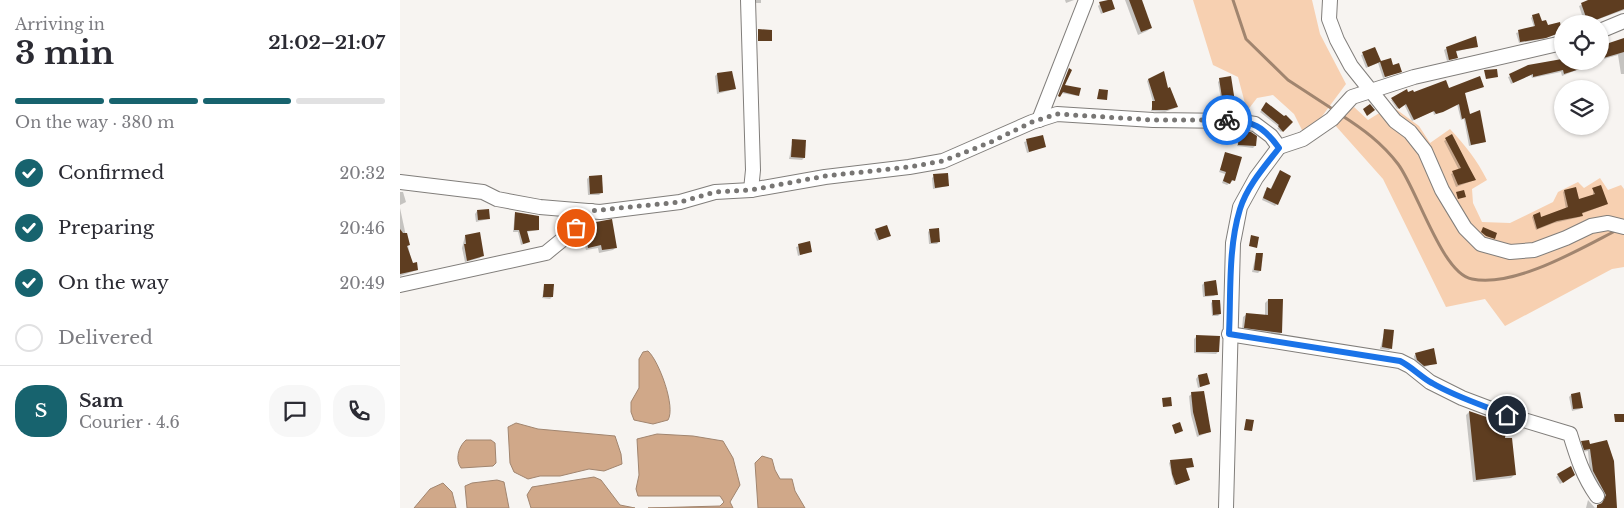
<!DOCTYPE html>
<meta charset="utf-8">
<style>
:root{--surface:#fff;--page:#f7f7f7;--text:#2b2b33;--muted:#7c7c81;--line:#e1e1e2;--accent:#17636e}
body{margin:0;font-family:"Libre Baskerville",serif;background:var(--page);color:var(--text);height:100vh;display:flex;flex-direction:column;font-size:19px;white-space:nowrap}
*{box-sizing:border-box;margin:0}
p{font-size:16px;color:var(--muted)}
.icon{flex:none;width:28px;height:28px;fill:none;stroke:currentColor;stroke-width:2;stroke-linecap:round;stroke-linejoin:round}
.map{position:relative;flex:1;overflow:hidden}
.sheet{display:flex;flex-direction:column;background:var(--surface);width:400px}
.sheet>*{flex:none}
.buttons{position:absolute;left:1154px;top:15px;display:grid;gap:10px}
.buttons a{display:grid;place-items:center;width:55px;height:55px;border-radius:50%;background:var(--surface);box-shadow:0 1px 4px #0004;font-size:25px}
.pin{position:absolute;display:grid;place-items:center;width:42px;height:42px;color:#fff;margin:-21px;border:2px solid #fff;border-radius:50%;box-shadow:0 1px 5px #0007}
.courier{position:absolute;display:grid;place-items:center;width:50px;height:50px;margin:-25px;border:4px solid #1a73e8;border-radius:50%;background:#fff;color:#222;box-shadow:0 1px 6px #0007}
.overview em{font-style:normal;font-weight:700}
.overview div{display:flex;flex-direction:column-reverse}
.overview{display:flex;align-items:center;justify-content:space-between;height:85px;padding:0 15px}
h1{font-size:32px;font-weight:700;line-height:38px}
.bar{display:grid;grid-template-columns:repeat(4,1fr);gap:8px 5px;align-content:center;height:60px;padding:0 15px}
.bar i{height:6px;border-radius:4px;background:var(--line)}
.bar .active{background:var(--accent)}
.bar p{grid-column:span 4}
.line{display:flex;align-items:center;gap:12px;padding:0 15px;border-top:1px solid var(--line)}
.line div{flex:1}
.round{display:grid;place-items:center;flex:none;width:52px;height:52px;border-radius:20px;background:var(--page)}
ol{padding:0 15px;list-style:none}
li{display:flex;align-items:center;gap:15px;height:55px}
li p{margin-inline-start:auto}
li .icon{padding:5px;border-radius:50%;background:var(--accent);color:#fff;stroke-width:4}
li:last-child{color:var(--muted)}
li i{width:28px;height:28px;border:2px solid var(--line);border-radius:50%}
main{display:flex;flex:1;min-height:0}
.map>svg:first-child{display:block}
.green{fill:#f7d0b1}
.water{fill:#d0a889;stroke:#a1856f}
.shadow{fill:#0003}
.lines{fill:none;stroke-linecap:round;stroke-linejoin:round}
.stream{stroke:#a1856f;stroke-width:3}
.building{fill:#5e3d20}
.minor-casing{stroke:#817e7b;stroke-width:16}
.minor{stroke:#fff;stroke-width:14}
.done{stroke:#787674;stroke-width:5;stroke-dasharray:0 9}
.route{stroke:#1a73e8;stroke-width:6}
</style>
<main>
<section class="sheet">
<div class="overview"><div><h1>3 min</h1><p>Arriving in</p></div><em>21:02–21:07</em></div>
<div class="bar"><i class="active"></i><i class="active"></i><i class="active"></i><i></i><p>On the way · 380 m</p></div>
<ol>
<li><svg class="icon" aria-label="check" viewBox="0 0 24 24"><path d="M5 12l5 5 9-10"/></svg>Confirmed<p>20:32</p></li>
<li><svg class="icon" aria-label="check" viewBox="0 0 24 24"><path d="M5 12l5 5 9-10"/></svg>Preparing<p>20:46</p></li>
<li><svg class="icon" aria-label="check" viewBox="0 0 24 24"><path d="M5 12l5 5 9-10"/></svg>On the way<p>20:49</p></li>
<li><i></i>Delivered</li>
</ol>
<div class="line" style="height:90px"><b class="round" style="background:var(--accent);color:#fff">S</b><div><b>Sam</b><p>Courier · 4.6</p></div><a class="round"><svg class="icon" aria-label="chat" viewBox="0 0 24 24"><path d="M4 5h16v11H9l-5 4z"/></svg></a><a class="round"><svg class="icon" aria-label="phone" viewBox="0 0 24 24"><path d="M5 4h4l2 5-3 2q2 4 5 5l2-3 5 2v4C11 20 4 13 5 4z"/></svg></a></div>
</section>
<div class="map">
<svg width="1224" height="508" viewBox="0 0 1224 508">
<rect width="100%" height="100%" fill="#f7f4f1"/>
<g class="green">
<polygon points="793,0 912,0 920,34 946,84 920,119 904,134 894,114 873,95 857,98 847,111 838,77 813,65"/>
<path d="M 986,97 L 989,104 L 1019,126 L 1030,143 L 1050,129 C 1065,145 1077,160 1087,180 L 1072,189 L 1073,203 L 1082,222 L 1110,223 L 1153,202 L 1158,192 L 1178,182 L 1184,188 L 1200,178 L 1208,190 L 1221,185 L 1224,189 L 1224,267 L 1212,269 L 1105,326 L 1085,299 L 1046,307 L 983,179 L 934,124 L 954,107 L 968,120 L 981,112 Z"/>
</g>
<g class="water">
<path d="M 248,351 C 259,361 276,407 268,420 L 253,424 L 234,420 L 231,412 L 231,402 L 239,388 L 239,359 L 243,352 Z"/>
<polygon points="116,423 138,429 215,436 221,454 222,464 204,471 189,469 160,476 140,476 128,479 114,472 110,463 108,427"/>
<polygon points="257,434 293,436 323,441 333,458 340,485 330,502 333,508 248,508 320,506 324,502 320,496 238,496 236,489 239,475 237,439"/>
<path d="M 66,440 L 91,440 L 95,443 L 96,463 L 93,466 L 61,468 C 55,460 58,447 66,440 Z"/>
<polygon points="362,456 372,459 375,470 380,479 392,479 395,491 405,508 358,508 355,463"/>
<polygon points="194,477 201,480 220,505 235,508 131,508 127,495 132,487"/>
<polygon points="97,480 104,482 109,508 67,508 65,486 72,483"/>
<polygon points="43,483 52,492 56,508 14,508 30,489"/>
</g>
<g class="shadow">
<polygon points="355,0 361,0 361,3 356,3"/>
<polygon points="665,0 674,0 666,3"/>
<polygon points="725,0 740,0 751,28 747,31 738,35"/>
<polygon points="1192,0 1224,0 1224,10 1185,24 1179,6"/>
<polygon points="700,4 714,8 701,14 698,6"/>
<polygon points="1133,16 1141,23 1159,33 1143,39 1119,43 1116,33 1134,27 1131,18"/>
<polygon points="1077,46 1055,52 1057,58 1047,61 1044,50 1047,48"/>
<polygon points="1200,47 1224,50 1224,74 1221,74 1218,55 1200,60"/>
<polygon points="975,49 980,63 1001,71 983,78 978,63 966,68 961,55"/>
<polygon points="1162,59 1162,61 1182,61 1184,67 1162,76 1161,72 1132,78 1131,75 1111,84 1108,77 1129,67"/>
<polygon points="669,70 663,86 678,96 661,93 658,98"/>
<polygon points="317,74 334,79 335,89 317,94 315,76"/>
<polygon points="748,80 767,89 775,108 765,112 751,111 753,102 747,81"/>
<polygon points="820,80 834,101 832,104 822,105 818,82"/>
<polygon points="1082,86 1064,93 1069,116 1084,142 1069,146 1064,119 1061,120 1057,104 1034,115 1033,111 1012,121 1004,104 997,109 991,100 1007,94"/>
<polygon points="867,104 892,122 881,132 877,128 879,127 860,112"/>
<polygon points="840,132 855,146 853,148 837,146"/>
<polygon points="642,136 644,147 627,153 624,142"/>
<polygon points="1051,136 1075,180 1056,187 1051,174 1059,170 1044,141"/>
<polygon points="393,140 404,158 402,160 389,159"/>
<polygon points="826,154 834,180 827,185 822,183 825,174 819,172"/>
<polygon points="878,174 877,204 875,206 862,200 865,191 870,190"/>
<polygon points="534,176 548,186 533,189 532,178"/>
<polygon points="189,177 201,193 199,195 188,195 187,179"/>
<polygon points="1193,189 1205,205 1181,214 1180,217 1154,223 1136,230 1132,217 1133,216 1140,218 1166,209 1163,192 1164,191 1178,201 1193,196"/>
<polygon points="0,192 3,192 6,202 0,205"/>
<polygon points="0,208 12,264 17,270 0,276"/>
<polygon points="77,211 88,219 76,222 75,214"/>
<polygon points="115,213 138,230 126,232 129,241 127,243 121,245 118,232 113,232"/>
<polygon points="197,223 216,247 213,250 199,253 198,248 186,250 183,237 195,230 194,226"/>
<polygon points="476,230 489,236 477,241 474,233"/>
<polygon points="530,230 539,241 537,244 529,244 528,232"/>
<polygon points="65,236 82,255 80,258 65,262 62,248"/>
<polygon points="409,243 411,251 398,256 396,247"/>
<polygon points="856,254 860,271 858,273 852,272"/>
<polygon points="804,283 816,294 814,296 803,297 802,285"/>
<polygon points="145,285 152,297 150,299 142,298"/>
<polygon points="868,300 882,300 881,333 878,336 842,330 843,317 847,314 865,316 865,303"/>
<polygon points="813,301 820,314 818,316 812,316 811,303"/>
<polygon points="985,330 991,348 989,350 980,349"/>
<polygon points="796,337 818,352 816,354 794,353 794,339"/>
<polygon points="1016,354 1035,363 1022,368 1015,363 1014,356"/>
<polygon points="798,376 808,384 798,388 796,379"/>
<polygon points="792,394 809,432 797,437 791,415 789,396"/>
<polygon points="1171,395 1182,407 1180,409 1172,411 1169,397"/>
<polygon points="1069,412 1106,425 1103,440 1114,475 1111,478 1073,482 1066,415"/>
<polygon points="1182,442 1189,446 1216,508 1195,508 1201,505 1204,498 1190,474 1188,451 1182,452 1179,445"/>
<polygon points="771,461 793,466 785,469 789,479 787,481 774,485 769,463"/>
<polygon points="1158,475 1174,475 1160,484 1156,477"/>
<polygon points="1188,500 1195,508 1186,508"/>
</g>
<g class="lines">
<g class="stream">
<polyline points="833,0 846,39 888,80 934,110"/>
<path d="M 941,115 C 963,129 982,143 998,164 C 1017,189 1042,274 1072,279 C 1114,288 1180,249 1217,230"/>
</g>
</g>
<g class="building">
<polygon points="708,0 712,0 715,9 703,13 699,2"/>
<polygon points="729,0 742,0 752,28 741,32"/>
<polygon points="1188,0 1224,0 1224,9 1188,23 1181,3"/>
<polygon points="1139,13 1142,21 1146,20 1148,25 1160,22 1162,32 1146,38 1120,42 1118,30 1135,26 1132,15"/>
<polygon points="358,29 372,30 372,41 358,41"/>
<polygon points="1076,36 1078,47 1056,51 1058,58 1049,60 1046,47"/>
<polygon points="1224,38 1224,52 1200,59 1200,46"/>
<polygon points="975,47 981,61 991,58 993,65 999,63 1002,72 985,77 980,62 968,67 962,52"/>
<polygon points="1162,59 1162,61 1199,63 1164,74 1163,70 1133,77 1133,74 1113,83 1109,74 1128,65"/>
<polygon points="669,68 672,70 665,85 681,88 679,96 663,92 660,97 658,96"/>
<polygon points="1097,69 1098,77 1086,79 1084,70"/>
<polygon points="332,71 336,89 319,92 317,73"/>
<polygon points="764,71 768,88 770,87 778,107 767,110 752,110 752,101 755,101 748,79"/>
<polygon points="831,76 835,102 823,104 819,78"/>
<polygon points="1080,76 1084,87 1065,93 1070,114 1080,110 1086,142 1071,145 1065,118 1062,119 1059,104 1043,112 1036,114 1034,111 1014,120 1006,104 999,109 991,98 1007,89 1008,92 1013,90 1014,92 1046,80 1049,88"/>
<polygon points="699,89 708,90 707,100 697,99"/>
<polygon points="866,102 884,116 886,115 893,122 883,132 878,126 879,125 861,110"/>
<polygon points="970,104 975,110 967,116 963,109"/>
<polygon points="839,131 851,132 857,136 856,146 838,145"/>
<polygon points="1052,134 1069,167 1076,180 1058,185 1052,171 1061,168 1045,138"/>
<polygon points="643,135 646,147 629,152 626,139"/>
<polygon points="392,139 406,140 405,158 391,157"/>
<polygon points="825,152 842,157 835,181 832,180 830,184 823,181 826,172 820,170"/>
<polygon points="880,170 891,176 878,205 863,198 867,187 871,189"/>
<polygon points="548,173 549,186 535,188 533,174"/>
<polygon points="202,175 203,193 190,194 189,176"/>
<polygon points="1201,185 1208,204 1182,213 1183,216 1157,221 1137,229 1133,215 1140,212 1141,217 1168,207 1164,190 1176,187 1179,199 1195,194 1192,188"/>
<polygon points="1064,190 1066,197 1058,199 1056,192"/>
<polygon points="89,209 90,219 78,220 77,210"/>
<polygon points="115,212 139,216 139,230 127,231 130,242 123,244 119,230 114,230"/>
<polygon points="212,219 217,248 202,250 201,245 188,248 185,232 197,228 196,222"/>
<polygon points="487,225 491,236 479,240 475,229"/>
<polygon points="1083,227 1097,233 1095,239 1086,236 1081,232"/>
<polygon points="539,228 540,242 531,243 529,229"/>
<polygon points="0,229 3,233 7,233 10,245 7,246 13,263 17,262 18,270 0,274"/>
<polygon points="80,232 84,256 67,261 64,244 66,244 65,235"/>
<polygon points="851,235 859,237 857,248 849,246"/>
<polygon points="410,241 412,252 400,255 398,244"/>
<polygon points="856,253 863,253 861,271 854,270"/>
<polygon points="816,280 818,295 805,296 804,282"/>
<polygon points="144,284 154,284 153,297 143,297"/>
<polygon points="868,299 883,299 882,333 844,328 846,313 868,315"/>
<polygon points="812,300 820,300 821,314 813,315"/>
<polygon points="984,329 994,330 992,349 982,347"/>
<polygon points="796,335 820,336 819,352 796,352"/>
<polygon points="1034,348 1037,364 1024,366 1017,360 1015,353"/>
<polygon points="807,373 810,384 800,387 798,375"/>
<polygon points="804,391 811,432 799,435 793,412 791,392"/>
<polygon points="1180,392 1183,408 1173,409 1171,394"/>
<polygon points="771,397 772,406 763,407 762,398"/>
<polygon points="1069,411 1107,424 1105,438 1112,438 1116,475 1076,480"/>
<polygon points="1214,414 1224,414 1224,422 1215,422"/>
<polygon points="846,419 854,420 852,431 844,430"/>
<polygon points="780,422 783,431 775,434 772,425"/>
<polygon points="1189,440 1190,444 1207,440 1214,461 1217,508 1197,508 1197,505 1202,503 1206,495 1193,471 1190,449 1184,450 1181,441"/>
<polygon points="792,458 794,467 786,468 790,480 776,485 772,474 770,460"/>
<polygon points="1171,466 1175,475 1163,483 1157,474"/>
</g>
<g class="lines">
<g class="minor-casing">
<g id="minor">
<polyline points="348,0 353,170 351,190"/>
<polyline points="930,0 929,19 937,40 951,66 995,121 1010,132 1025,151 1042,190 1065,228 1081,244 1110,252 1134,250 1166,238 1191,226 1208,223 1224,227"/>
<polyline points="1200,31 1224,21"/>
<polyline points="639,120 686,0"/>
<polyline points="0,182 83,192 97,199 140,207 200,212 280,202 315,192 351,190 425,177 509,167 543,161 632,122 657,114 753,120 836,121 855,124 871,136 879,147 903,139 932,119 952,97 1014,77 1162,43"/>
<polyline points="0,285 146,253 184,222 191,211"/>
<path d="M 829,334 L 1000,361 L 1010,366 L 1030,382 L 1062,398 L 1107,415 L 1170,434 C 1177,457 1183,476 1197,496"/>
<polyline points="826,508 833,243 840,207 856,178 879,147"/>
</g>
</g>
<use href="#minor" class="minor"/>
</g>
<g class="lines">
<polyline class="done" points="176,228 184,222 190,211 280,202 315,192 351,190 425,176 509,167 543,161 591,142 632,122 657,114 753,120 827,120"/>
<path class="route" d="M 827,120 C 853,121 863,126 879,148 C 865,166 847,186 840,209 C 828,248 831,293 829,334 L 1000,361 C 1012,367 1021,377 1032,383 C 1056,397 1082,405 1107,415"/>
</g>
</svg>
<div class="buttons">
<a><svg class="icon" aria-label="locate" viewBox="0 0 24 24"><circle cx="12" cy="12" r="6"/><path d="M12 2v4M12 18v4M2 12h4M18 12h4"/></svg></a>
<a><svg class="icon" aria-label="layers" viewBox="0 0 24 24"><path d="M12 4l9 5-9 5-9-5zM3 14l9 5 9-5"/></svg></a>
</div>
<div class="pin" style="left:176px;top:228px;background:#ea580c"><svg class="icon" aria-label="bag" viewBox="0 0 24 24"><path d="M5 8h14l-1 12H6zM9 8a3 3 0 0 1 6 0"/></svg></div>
<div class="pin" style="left:1107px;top:415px;background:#1f2937"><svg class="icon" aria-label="home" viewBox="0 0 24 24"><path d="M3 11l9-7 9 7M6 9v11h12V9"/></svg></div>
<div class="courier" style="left:827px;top:120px"><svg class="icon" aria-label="bike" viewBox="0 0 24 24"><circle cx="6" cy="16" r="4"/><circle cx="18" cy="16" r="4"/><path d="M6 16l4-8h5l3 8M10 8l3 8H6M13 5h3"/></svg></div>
</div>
</main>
